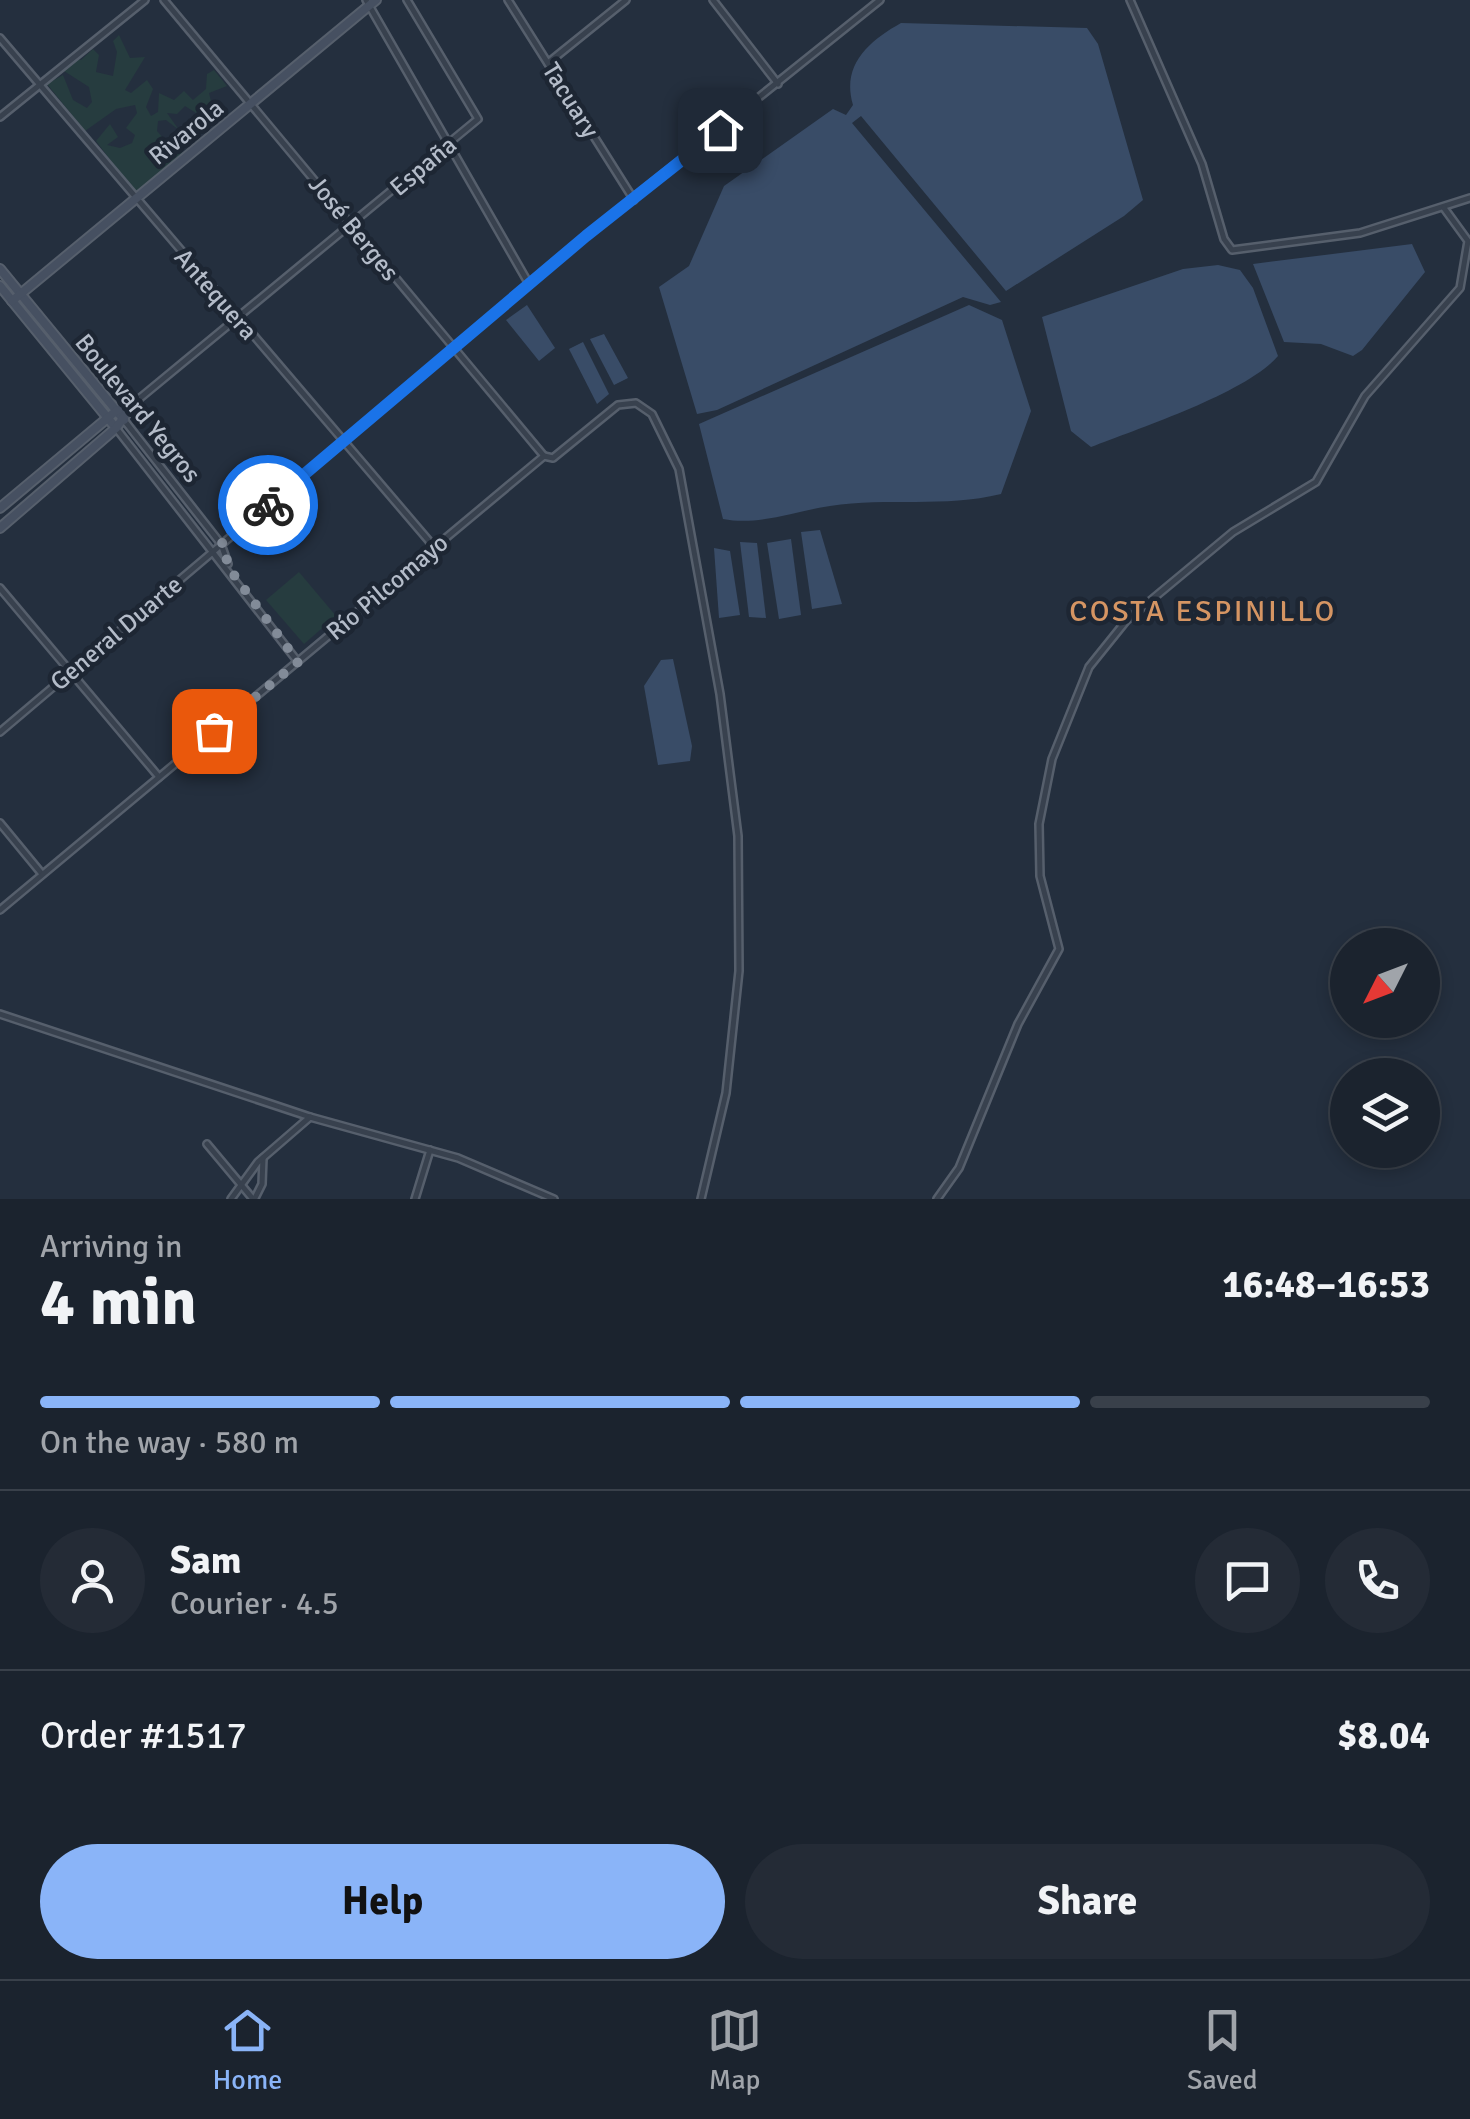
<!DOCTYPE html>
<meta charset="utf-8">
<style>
:root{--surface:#1b232e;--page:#242b36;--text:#f1f3f6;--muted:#a0a4aa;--line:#39404a;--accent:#8ab4f8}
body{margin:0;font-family:Signika,sans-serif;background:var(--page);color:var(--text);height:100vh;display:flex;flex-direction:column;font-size:38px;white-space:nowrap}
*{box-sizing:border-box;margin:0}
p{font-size:32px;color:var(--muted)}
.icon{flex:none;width:55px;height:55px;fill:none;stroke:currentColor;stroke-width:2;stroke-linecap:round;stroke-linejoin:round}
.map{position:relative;height:1199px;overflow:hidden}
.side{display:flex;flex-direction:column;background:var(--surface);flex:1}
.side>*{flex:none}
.needle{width:65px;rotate:228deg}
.buttons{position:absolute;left:1330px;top:928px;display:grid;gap:20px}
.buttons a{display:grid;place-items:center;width:110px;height:110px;border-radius:50%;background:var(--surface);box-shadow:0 5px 15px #0003,0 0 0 2px var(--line);font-size:50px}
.pin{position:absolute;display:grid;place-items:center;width:85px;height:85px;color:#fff;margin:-42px;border-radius:20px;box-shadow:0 5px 15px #0006}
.courier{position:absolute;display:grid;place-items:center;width:100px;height:100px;margin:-50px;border:8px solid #1a73e8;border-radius:50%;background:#fff;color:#222;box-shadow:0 2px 12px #0007}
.head em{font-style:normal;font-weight:700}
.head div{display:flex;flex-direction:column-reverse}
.head{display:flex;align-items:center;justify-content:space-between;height:170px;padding:0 40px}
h1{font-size:65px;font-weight:700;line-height:75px}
.bar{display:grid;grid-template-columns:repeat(4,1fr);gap:15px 10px;align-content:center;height:120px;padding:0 40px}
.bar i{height:12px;border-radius:8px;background:var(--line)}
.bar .on{background:var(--accent)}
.bar p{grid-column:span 4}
.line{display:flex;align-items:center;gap:25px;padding:0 40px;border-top:2px solid var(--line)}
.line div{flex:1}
.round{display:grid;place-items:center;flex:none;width:105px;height:105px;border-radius:52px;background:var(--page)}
.primary-button{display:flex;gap:20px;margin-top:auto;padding:20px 40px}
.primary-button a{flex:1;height:115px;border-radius:60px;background:var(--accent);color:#111;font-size:40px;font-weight:700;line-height:115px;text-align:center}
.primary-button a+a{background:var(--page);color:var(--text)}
.menu{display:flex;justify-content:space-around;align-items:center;height:140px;border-top:2px solid var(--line);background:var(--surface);font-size:28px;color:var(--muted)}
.menu a{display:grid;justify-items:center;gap:5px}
.menu .on{color:var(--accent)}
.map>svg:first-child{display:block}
.green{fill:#263c3f}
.water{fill:#394c67}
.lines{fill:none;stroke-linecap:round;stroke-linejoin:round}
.street-casing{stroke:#565f6c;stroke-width:10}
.secondary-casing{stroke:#565f6c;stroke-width:12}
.street{stroke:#38414e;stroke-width:5}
.secondary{stroke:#465061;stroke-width:8}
.done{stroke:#828b98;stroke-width:10;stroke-dasharray:0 18}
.route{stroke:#1a73e8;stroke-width:12}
.labels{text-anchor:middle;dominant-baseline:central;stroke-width:9;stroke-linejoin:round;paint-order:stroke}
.street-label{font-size:25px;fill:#b4bcc9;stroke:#1d2633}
.quarter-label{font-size:30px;letter-spacing:2.5px;fill:#d59563;stroke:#1d2633}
</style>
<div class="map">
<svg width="1470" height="1199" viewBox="0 0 1470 1199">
<rect width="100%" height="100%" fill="#242f3e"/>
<g class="green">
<polygon points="119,35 130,58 145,57 125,90 131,93 147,80 153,89 146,107 151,116 158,112 159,93 174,100 184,91 193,100 206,89 207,74 214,70 227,86 209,93 213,109 201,105 196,113 185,106 177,114 167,113 179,130 166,120 158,121 157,131 164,139 180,134 172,146 186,154 136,194 96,141 110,124 118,137 107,145 120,148 132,143 135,135 126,128 137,113 135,105 116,109 85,131 47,84 63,75 73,100 87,108 92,102 89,87 64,71 63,63 69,57 81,60 93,49 99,55 96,72 113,76 117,52 113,41"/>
<polygon points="299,572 336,616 304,644 266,600"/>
</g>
<g class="water">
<path d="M 901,23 L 1087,28 L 1098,44 L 1143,200 L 1124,216 L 1006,291 L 861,116 L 852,123 L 1001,302 L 990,305 L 963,297 L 717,410 L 697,414 L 659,287 L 689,266 L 724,186 L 833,109 L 846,115 L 853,105 C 841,65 869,41 901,23 Z"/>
<polygon points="1412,244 1425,272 1362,350 1353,356 1321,344 1284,342 1253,264"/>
<path d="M 1218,265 L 1240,270 L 1253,288 L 1278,356 C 1246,393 1139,428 1091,447 L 1071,431 L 1042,317 L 1183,269 Z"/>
<polygon points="527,305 555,348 539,361 506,320"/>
<path d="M 969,305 L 1002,320 L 1031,411 L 1001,494 C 944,508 888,497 830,506 C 795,511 759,526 723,519 L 699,424 Z"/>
<polygon points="604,334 628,378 614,385 590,339"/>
<polygon points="583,342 609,394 597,404 569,349"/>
<polygon points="820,530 842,604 812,609 801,532"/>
<polygon points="791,539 801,615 779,619 767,543"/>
<polygon points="740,542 757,543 766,618 749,617"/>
<polygon points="714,548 730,551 740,615 719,618"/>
<polygon points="673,659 692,746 690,761 658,765 644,686 661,660"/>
</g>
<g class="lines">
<g class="street-casing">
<g id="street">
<polyline points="164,0 544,456"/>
<polyline points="366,0 529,284"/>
<polyline points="508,0 634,200"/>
<polyline points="713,0 778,84"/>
<polyline points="1130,0 1202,164 1224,239 1232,250 1360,233 1470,198"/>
<polyline points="0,38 435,548"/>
<polyline points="548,63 626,0"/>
<polyline points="0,117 145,0"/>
<polyline points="134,403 478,119 407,0"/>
<polyline points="124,420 221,544 228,564"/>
<polyline points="116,428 298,662"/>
<polyline points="0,588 159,777"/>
<polyline points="0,732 586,236 880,0"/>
<polyline points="0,823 42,874"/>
<polyline points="0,910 544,456 553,458 618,405 636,403 652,414 679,469 720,694 738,836 739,971 726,1093 701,1199"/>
<polyline points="0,1014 310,1117 458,1158 554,1199"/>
<polyline points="207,1144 253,1199"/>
<polyline points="255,1198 262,1184 263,1158"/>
<polyline points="231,1199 258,1162 310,1117"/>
<polyline points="415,1199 430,1150"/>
<polyline points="937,1199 959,1168 1018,1024 1059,949 1040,876 1039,824 1052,759 1089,667 1126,621 1233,532 1316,482 1365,396 1460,288 1468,241 1444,208"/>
</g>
</g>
<g class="secondary-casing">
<g id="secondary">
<polyline points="0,269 124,420"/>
<polyline points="0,286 116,428"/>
<polyline points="12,301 376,0"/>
<polyline points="0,508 116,411 134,403"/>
<polyline points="0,528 116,428 134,403"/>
</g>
</g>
<use href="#street" class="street"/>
<use href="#secondary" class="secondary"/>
</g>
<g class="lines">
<polyline class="done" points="214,731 298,662 231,571 221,544 268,505"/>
<polyline class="route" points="268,505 586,236 720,130"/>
</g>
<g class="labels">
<g class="street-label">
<text transform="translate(571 100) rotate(58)">Tacuary</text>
<text transform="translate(186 132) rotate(-39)">Rivarola</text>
<text transform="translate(423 166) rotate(-40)">España</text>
<text transform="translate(354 228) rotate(51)">José Berges</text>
<text transform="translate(216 294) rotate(49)">Antequera</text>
<text transform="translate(138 408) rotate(51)">Boulevard Yegros</text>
<text transform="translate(387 587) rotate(-40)">Río Pilcomayo</text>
<text transform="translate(116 633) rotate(-40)">General Duarte</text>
</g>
<g class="quarter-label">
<text x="1203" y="611">COSTA ESPINILLO</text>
</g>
</g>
</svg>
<div class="buttons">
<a><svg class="needle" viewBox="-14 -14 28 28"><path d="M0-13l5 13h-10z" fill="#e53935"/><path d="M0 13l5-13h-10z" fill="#a0a4aa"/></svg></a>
<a><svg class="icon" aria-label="layers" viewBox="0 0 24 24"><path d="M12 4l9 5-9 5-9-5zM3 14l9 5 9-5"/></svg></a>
</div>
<div class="pin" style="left:214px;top:731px;background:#ea580c"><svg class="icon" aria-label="bag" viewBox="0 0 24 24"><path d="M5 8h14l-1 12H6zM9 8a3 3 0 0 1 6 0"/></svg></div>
<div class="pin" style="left:720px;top:130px;background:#1f2937"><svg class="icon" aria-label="home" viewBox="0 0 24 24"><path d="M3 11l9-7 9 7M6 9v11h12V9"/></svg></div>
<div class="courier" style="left:268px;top:505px"><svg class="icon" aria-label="bike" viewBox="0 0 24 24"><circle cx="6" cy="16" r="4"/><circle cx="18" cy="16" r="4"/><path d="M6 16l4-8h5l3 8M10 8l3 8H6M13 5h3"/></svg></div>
</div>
<section class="side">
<div class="head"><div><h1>4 min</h1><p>Arriving in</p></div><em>16:48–16:53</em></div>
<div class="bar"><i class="on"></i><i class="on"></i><i class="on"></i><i></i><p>On the way · 580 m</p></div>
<div class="line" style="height:180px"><a class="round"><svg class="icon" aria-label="person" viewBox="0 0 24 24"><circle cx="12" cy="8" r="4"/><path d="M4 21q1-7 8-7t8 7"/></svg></a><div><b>Sam</b><p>Courier · 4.5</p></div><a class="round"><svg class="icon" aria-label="chat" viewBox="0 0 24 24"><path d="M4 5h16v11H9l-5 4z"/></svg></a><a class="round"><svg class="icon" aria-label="phone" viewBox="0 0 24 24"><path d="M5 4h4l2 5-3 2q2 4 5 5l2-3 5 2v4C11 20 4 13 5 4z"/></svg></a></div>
<div class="line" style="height:130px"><div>Order #1517</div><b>$8.04</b></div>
<div class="primary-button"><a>Help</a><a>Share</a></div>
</section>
<nav class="menu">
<a class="on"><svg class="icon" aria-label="home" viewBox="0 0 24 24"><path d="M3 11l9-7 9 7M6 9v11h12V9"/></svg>Home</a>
<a><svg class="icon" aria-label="map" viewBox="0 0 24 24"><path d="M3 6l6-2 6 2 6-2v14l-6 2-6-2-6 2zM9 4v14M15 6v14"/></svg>Map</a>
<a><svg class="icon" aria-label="saved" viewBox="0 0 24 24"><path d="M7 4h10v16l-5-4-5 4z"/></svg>Saved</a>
</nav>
